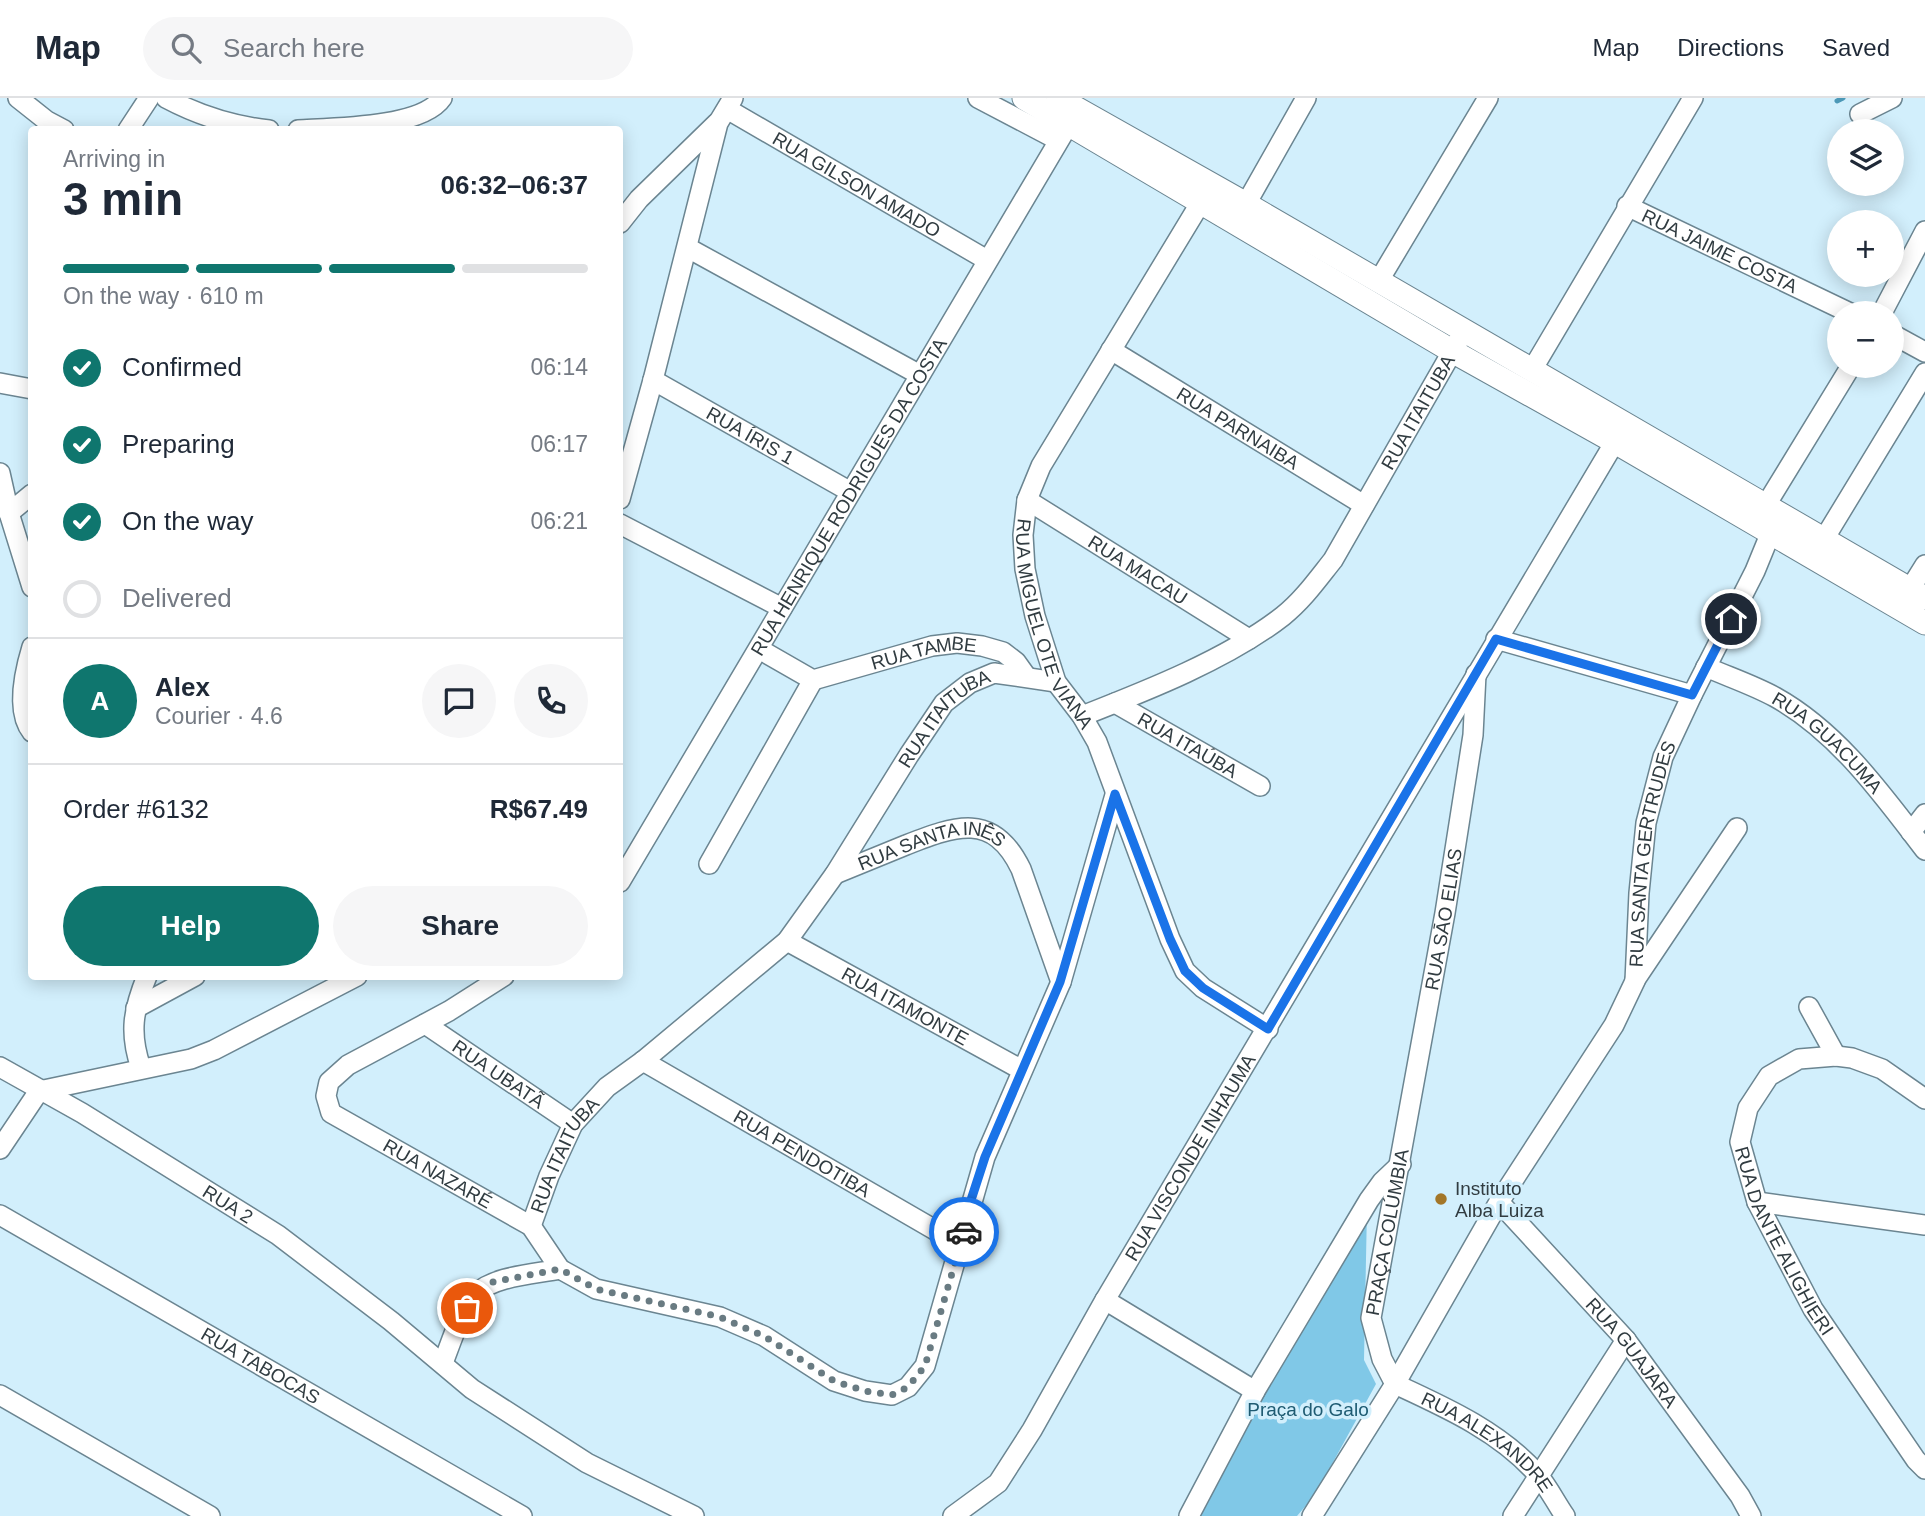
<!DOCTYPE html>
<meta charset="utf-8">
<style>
:root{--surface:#fff;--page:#f6f6f7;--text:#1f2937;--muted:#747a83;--line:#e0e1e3;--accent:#0f766e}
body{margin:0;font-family:Helvetica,sans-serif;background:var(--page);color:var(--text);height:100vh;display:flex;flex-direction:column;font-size:26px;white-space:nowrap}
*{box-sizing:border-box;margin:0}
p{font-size:23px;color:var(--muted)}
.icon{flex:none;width:38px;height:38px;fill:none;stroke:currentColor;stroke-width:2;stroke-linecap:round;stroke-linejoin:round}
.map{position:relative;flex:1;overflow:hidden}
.drawer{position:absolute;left:28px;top:28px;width:595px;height:854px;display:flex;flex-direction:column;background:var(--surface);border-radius:7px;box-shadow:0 4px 18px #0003}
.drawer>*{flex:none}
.fabs{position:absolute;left:1827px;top:21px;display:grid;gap:14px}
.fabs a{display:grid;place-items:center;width:77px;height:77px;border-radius:50%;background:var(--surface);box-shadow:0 4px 18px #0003;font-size:35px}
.pin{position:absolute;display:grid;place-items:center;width:60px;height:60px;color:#fff;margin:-30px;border:4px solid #fff;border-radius:50%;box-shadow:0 2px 7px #0007}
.courier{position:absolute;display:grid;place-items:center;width:70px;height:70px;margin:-35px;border:5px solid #1a73e8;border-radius:50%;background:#fff;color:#222;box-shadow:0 2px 9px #0007}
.summary em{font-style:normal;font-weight:700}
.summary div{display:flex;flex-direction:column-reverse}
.summary{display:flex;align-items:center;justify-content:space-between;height:119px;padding:0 35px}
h1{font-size:46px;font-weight:700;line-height:52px}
.bar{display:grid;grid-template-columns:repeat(4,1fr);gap:10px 7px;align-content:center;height:84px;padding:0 35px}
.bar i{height:9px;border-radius:5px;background:var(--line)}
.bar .active{background:var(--accent)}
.bar p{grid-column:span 4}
.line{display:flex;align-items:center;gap:18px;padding:0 35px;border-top:2px solid var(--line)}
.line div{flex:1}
.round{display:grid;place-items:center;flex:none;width:74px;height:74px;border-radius:37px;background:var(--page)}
ol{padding:0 35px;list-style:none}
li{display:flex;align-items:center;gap:21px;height:77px}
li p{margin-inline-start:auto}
li .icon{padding:7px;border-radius:50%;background:var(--accent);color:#fff;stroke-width:4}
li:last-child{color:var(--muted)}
li i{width:38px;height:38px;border:4px solid var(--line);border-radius:50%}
.button{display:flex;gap:14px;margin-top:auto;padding:14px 35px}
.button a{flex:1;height:80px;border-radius:42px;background:var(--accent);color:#fff;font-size:28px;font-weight:700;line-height:80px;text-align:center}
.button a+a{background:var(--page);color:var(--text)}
header{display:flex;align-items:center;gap:42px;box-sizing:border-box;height:98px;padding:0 35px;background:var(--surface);border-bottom:2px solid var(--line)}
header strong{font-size:33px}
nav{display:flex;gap:38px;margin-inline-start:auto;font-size:24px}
.search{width:490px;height:63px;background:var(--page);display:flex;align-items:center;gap:18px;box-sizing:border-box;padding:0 24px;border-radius:38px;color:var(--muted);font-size:26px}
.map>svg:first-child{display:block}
.green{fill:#80c8e7}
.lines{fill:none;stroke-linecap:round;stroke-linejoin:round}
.stream{stroke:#4b98b7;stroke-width:5}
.minor-casing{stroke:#6b8591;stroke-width:22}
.major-casing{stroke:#6b8591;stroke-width:25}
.minor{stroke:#fff;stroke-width:19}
.major{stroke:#fff;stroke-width:23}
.done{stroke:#697b82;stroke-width:7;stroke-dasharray:0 12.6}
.route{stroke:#1a73e8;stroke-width:9}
.poi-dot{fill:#a37628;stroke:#d2effc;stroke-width:2.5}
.labels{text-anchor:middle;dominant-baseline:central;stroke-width:7;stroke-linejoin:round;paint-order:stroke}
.street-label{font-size:19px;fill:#313c41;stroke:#d2effc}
.poi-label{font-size:19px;fill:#313c41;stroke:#d2effc;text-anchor:start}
.park-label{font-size:19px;fill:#1e5b72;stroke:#d2effc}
</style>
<header>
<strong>Map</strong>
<div class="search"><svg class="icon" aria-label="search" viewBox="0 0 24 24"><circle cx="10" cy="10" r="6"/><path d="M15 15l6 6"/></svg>Search here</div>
<nav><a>Map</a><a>Directions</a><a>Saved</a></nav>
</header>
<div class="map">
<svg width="1925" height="1418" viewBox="0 0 1925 1418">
<rect width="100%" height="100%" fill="#d2effc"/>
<polygon class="green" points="1367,1111 1364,1262 1376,1286 1315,1397 1297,1418 1199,1418 1248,1320"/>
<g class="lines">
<polyline class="stream" points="1837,3 1843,0"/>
<g class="minor-casing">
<g id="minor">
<polyline points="18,0 47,23 64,32"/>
<path d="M 166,0 C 198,17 232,28 269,32"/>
<polyline points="978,0 1058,42"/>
<path id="s1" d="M 727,11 L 987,162"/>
<polyline points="1860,16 1892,0"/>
<polyline points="128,32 149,0"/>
<path d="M 298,32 C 333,30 422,30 442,0"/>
<path id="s2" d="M 1201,104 L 1041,368 L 1027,402 L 1023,437 L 1025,471 L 1035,518 L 1056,584 L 1082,618 L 1097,644 L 1170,841 L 1185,873 L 1203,890 L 1268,931"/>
<polyline points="1246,106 1306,0"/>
<path id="s3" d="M 1627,108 L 1850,215"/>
<polyline points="620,125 639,101 717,25"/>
<polyline points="688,150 920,277"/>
<polyline points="1378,184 1488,0"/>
<polyline points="1882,215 1925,133"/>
<polyline points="1892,236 1925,254"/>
<path id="s4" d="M 1111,252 L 1364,407"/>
<polyline points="1532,272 1693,0"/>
<path id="s5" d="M 653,282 L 849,393"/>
<polyline points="0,285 32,291"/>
<polyline points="0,375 9,415 32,489"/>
<polyline points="620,401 653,282 718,25 733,0"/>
<path id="s6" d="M 1027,402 L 1249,541"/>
<polyline points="1766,407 1851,268"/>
<polyline points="9,415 32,396"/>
<polyline points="620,426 782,510"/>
<polyline points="1824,441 1925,275"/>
<polyline points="1910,491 1925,467"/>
<polyline points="1496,541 1692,597"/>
<path d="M 32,549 C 25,572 15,613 32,634"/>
<path id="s7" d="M 759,551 L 813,582 L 932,548 L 957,545 L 982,548 L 1003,554 L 1016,564 L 1026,578"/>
<path id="s8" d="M 1706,569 C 1729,579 1753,587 1775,599 C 1838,634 1882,696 1925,752"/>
<path id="s9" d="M 1115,605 L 1260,688"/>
<path id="s10" d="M 1082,618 C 1146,593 1228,561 1283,518 C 1303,502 1317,482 1333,462 L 1464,233"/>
<polyline points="1911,734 1925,716"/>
<polyline points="709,766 813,582"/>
<path id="s11" d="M 835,776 C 859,766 882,757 906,747 C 955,728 993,713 1021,771 L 1061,884"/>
<path id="s12" d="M 620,784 L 1076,14"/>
<path id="s13" d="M 787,843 L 1022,972"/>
<path id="s14" d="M 504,878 L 449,913 L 348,967 L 329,984 L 326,998 L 331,1015 L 531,1128 L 560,1171 L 596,1191 L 720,1219 L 764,1238 L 834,1283 L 865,1293 L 892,1297 L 908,1289 L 925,1268 L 985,1059 L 1061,884 L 1115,697"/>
<polyline points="1635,882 1737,730"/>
<polyline points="1809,909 1836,958"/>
<polyline points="136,910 195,878"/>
<path id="s15" d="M 425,926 L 573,1026"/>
<path id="s16" d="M 643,963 L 961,1147"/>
<path id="s17" d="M 0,969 L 82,1015 L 278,1137 L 391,1223 L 472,1291 L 587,1365 L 694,1418"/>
<path d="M 141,970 C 129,935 133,912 147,878"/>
<path id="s18" d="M 1925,1001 L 1882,971 L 1852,960 L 1836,958 L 1799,961 L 1769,978 L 1748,1010 L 1740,1044 L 1757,1104 L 1813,1211 L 1916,1362 L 1925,1371"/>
<polyline points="0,1051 39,993 191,961 214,952 357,878"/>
<path id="s19" d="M 1499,1104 L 1626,1242 L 1740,1398 L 1751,1418"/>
<polyline points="1757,1104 1925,1127"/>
<path id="s20" d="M 0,1117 L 522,1418"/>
<path id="s21" d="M 531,1128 L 549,1078 L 573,1026 L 607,989 L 643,963 L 787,843 L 835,776 L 909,657 L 944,605 L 970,585 L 994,575 L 1056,584"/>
<polyline points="1105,1202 1255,1293"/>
<path d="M 443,1265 C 451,1245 461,1211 476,1196 C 493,1178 536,1176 560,1171"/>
<path id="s22" d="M 1395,1286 L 1382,1261 L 1371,1220 L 1445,815 L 1473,637 L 1476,576"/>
<path id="s23" d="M 1395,1286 C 1445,1309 1501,1334 1538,1377 C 1548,1389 1556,1405 1565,1418"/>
<polyline points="0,1297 210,1418"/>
<path id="s24" d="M 953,1418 L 998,1385 L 1032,1332 L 1105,1202 L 1622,332"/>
<polyline points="1189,1418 1255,1293 1369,1102 1382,1084 1401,1066"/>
<path id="s25" d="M 1312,1418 L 1395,1286 L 1499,1104 L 1614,927 L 1635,883 L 1639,795 L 1646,725 L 1663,659 L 1692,597 L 1755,473 L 1771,434"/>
<polyline points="1513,1418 1626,1242"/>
</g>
</g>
<g class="major-casing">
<g id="major">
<polyline points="1024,0 1452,253 1615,344 1925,525"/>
<polyline points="1058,0 1246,106 1925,500"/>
</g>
</g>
<use href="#minor" class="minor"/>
<use href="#major" class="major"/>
</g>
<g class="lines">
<polyline class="done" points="467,1210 476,1195 493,1184 560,1171 596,1191 720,1219 764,1238 834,1283 865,1293 892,1297 908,1289 925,1268 964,1134"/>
<polyline class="route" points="964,1134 971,1102 985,1059 1060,884 1115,696 1170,841 1185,873 1203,890 1268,931 1496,541 1692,597 1731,521"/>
</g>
<circle class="poi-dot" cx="1441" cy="1101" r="7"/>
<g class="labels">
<g class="street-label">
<text stroke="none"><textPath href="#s1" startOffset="150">RUA GILSON AMADO</textPath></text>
<text stroke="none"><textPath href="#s3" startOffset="103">RUA JAIME COSTA</textPath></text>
<text stroke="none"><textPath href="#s10" startOffset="471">RUA ITAITUBA</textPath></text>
<text stroke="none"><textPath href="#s4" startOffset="149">RUA PARNAIBA</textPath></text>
<text stroke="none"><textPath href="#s5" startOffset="112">RUA ÍRIS 1</textPath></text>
<text stroke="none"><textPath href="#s12" startOffset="448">RUA HENRIQUE RODRIGUES DA COSTA</textPath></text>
<text stroke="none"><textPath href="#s6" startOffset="131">RUA MACAU</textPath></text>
<text stroke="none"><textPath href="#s2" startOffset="476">RUA MIGUEL OTE VIANA</textPath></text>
<text stroke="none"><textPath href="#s7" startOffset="177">RUA TAMBE</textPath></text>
<text stroke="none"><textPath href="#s21" startOffset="667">RUA ITAITUBA</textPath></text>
<text stroke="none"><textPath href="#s9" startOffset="84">RUA ITAÚBA</textPath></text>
<text stroke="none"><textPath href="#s8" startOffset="145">RUA GUACUMA</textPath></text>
<text stroke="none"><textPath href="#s25" startOffset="754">RUA SANTA GERTRUDES</textPath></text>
<text stroke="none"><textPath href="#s11" startOffset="103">RUA SANTA INÊS</textPath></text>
<text stroke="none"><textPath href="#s22" startOffset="476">RUA SĀO ELIAS</textPath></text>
<text stroke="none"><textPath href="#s13" startOffset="135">RUA ITAMONTE</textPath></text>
<text stroke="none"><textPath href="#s15" startOffset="89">RUA UBATÃ</textPath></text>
<text stroke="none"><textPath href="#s16" startOffset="184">RUA PENDOTIBA</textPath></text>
<text stroke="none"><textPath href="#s21" startOffset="79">RUA ITAITUBA</textPath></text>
<text stroke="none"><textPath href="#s24" startOffset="434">RUA VISCONDE INHAUMA</textPath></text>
<text stroke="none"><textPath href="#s14" startOffset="360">RUA NAZARÉ</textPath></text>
<text stroke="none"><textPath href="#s17" startOffset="266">RUA 2</textPath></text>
<text stroke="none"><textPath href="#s18" startOffset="354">RUA DANTE ALIGHIERI</textPath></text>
<text stroke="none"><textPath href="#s22" startOffset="158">PRAÇA COLÚMBIA</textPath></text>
<text stroke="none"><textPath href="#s19" startOffset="201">RUA GUAJARA</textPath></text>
<text stroke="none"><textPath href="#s20" startOffset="301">RUA TABOCAS</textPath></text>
<text stroke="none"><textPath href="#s23" startOffset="110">RUA ALEXANDRE</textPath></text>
</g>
<g class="poi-label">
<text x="1455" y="1090">Instituto<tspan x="1455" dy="22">Alba Luiza</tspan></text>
</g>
<g class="park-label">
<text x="1308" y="1311">Praça do Galo</text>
</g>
</g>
</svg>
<div class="fabs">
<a><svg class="icon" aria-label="layers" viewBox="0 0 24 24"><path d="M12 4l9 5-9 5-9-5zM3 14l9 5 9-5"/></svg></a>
<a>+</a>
<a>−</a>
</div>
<div class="pin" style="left:467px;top:1210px;background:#ea580c"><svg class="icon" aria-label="bag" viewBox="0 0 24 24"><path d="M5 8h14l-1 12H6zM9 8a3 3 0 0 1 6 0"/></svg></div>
<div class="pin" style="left:1731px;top:521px;background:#1f2937"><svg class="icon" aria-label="home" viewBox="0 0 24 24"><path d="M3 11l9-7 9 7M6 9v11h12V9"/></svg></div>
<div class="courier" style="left:964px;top:1134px"><svg class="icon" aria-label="car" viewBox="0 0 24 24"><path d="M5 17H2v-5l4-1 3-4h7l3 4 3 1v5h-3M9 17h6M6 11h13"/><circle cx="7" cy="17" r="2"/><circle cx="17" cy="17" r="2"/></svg></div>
<section class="drawer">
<div class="summary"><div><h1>3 min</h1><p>Arriving in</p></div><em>06:32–06:37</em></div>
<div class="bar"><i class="active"></i><i class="active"></i><i class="active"></i><i></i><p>On the way · 610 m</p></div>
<ol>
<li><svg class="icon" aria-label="check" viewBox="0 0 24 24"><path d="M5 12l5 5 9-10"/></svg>Confirmed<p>06:14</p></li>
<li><svg class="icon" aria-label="check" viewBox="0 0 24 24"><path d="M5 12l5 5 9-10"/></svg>Preparing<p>06:17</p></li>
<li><svg class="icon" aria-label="check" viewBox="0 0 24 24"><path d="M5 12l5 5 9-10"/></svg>On the way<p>06:21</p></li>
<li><i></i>Delivered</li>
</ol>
<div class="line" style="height:126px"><b class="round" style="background:var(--accent);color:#fff">A</b><div><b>Alex</b><p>Courier · 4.6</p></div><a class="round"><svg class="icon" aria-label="chat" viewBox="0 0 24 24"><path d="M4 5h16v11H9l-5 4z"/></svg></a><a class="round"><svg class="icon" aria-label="phone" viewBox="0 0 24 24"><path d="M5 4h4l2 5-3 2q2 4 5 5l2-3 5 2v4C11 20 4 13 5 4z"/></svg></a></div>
<div class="line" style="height:91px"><div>Order #6132</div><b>R$67.49</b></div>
<div class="button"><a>Help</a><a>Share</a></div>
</section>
</div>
